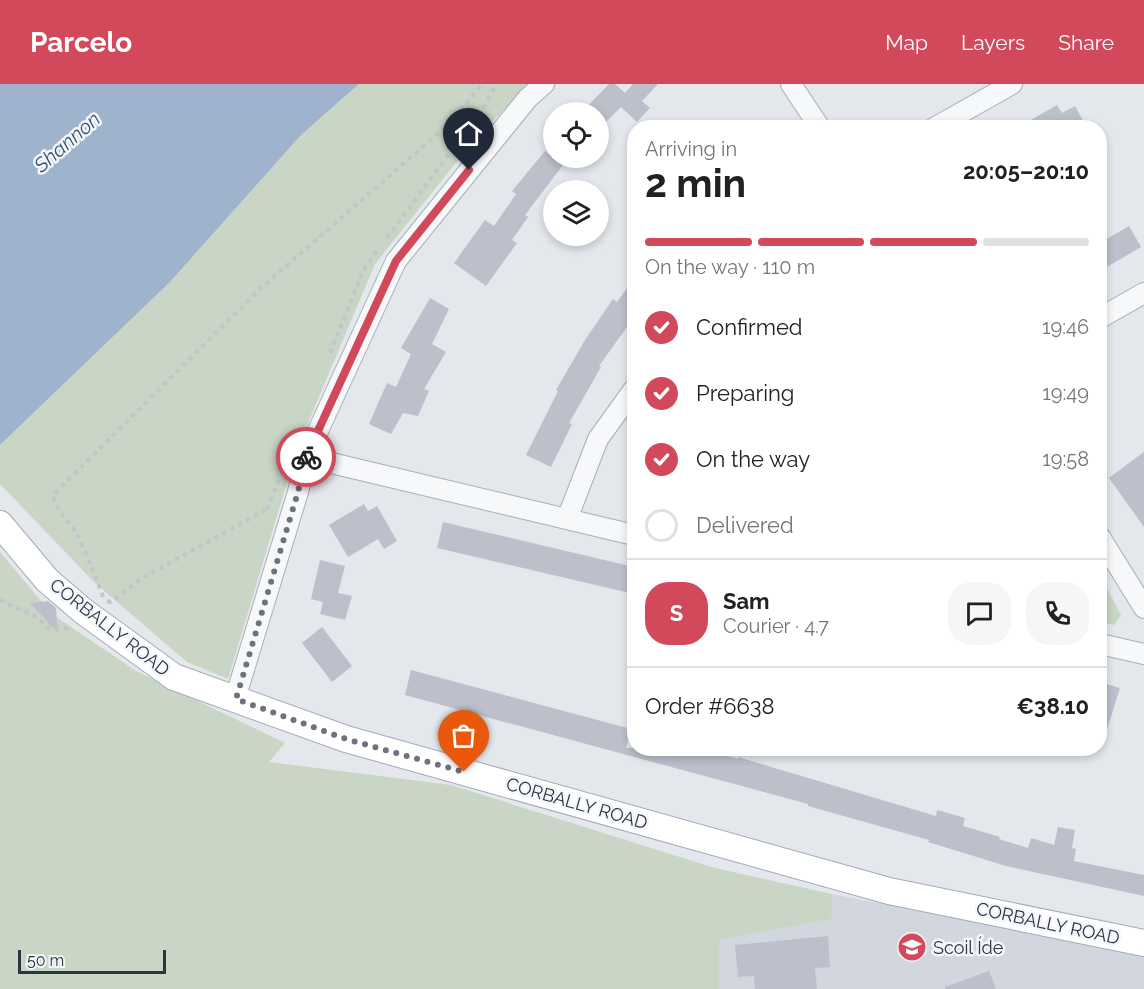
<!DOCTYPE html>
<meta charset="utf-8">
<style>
:root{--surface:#fff;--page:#f6f6f6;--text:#202124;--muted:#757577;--line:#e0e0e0;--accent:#d1495b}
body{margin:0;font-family:Raleway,sans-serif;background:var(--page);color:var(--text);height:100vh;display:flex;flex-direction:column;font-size:22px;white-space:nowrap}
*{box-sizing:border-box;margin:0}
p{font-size:20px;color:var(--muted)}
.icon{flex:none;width:33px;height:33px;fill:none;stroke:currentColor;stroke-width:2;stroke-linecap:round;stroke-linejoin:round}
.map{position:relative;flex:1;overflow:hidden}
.sheet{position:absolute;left:627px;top:36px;width:480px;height:636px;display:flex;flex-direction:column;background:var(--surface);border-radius:24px;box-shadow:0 3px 9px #0003}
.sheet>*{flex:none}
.fabs{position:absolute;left:543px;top:18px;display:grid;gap:12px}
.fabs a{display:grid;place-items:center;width:66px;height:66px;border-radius:50%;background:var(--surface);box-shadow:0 3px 9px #0003;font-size:30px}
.scale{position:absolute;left:18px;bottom:15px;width:148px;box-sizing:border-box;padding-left:6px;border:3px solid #2b3445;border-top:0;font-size:16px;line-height:21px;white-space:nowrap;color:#2b3445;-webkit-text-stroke:4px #f4f6f9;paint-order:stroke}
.pin{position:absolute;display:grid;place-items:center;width:51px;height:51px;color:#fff;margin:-62px -26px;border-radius:50% 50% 50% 0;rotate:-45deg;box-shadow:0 0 6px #0007}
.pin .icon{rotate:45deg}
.courier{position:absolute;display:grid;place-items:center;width:60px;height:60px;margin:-30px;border:4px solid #d1495b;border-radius:50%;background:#fff;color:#222;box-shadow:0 2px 8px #0007}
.summary em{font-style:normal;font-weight:700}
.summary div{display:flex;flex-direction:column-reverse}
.summary{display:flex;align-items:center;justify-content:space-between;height:102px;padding:0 18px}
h1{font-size:39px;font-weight:700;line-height:45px}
.bar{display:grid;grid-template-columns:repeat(4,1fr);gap:9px 6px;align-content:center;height:72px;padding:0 18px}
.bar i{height:8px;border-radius:4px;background:var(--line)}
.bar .on{background:var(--accent)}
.bar p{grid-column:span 4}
.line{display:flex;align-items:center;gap:15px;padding:0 18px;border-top:2px solid var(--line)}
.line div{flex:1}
.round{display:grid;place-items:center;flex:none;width:63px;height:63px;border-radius:24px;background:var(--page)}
ol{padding:0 18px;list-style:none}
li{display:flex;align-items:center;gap:18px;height:66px}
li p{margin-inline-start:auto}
li .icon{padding:6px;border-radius:50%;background:var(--accent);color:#fff;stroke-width:4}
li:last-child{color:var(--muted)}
li i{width:33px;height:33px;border:3px solid var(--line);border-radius:50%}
header{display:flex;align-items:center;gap:36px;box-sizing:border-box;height:84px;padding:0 30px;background:var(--accent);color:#fff}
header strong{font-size:28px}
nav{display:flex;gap:33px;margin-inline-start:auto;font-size:21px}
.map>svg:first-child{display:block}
.built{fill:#d2d6de}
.green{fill:#c9d6c5}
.water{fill:#9fb4cc}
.building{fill:#bbc0ca}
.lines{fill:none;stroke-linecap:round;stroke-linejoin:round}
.minor-casing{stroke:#a9aeb7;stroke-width:22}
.major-casing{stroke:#a3abb8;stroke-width:28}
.path{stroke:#c2c5cb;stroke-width:4;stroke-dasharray:4.5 4.5;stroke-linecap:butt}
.minor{stroke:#f7f8fa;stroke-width:20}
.major{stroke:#fff;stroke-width:26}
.done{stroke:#6c737f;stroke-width:6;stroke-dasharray:0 10.8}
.route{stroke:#d1495b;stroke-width:8}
.labels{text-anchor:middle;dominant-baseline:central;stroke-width:5;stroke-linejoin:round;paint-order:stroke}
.street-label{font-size:18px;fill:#2b3445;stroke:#f4f6f9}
.poi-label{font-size:18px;fill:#2b3445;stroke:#f4f6f9;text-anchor:start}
.water-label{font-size:20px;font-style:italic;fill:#34527a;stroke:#f4f6f9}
</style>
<header>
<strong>Parcelo</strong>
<nav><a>Map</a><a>Layers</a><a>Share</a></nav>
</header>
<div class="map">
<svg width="1144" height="905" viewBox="0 0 1144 905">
<rect width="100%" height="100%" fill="#e4e7ec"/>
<polygon class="built" points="832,810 1144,871 1144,905 719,905 719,856 830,835"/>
<g class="green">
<polygon points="359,0 530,0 475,55 375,180 297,365 228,595 187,578 94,498 0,400 0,361 170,198 301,51"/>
<polygon points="0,468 52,530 136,587 285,659 269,678 451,701 715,784 832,810 831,835 719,856 719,905 0,905"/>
<polygon points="1100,501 1107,504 1121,531 1114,541 1100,538"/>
</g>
<polygon class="water" points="0,0 359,0 301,51 170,198 0,361"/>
<g class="building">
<polygon points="609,0 615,0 625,9 633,0 658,0 642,17 650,24 637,38 621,23 598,46 598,28 582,28"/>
<polygon points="1057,21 1062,29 1075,22 1087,44 1017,44"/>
<polygon points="545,67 563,81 525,131 528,133 512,156 517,159 486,202 454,179 485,136 494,142 516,110 512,107"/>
<polygon points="1129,142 1141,163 1100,187 1100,159"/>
<polygon points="634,195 634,233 599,282 601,283 569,339 572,340 551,383 526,371 558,307 556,306 585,256 613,215 617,218"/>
<polygon points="430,214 449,225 432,260 446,268 424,305 429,307 418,332 403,329 391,350 369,340 387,299 396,303 411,270 401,264"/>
<polygon points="1144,368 1144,443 1109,394"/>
<polygon points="364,420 368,427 377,422 397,457 384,465 378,455 348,473 329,441"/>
<polygon points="443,438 634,483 634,510 437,464"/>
<polygon points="320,476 345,482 338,509 352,512 345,536 320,530 323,518 311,515"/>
<polygon points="48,517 56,524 58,549 30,519"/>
<polygon points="322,543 352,582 332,598 302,559"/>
<polygon points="411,586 631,645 626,664 699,664 738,675 738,673 936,732 937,726 965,734 963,742 1000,753 999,755 1028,764 1031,754 1054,761 1058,743 1075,746 1072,764 1076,765 1074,777 1144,791 1144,812 1006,782 928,758 929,756 808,722 808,720 405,611"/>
<polygon points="1100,598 1120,604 1103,658 1100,657"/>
<polygon points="828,852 830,883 815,884 817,905 755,905 754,892 738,893 735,861"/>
<polygon points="989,887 996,905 945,905 945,903"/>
</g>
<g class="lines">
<g class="minor-casing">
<g id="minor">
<polyline points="791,0 820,44"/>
<polyline points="934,44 1012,0"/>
<polyline points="1100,234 1144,209"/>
<polyline points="306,373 634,451"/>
<polyline points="567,435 598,355 634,305"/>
<polyline points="1100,453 1144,524"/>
<polyline points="1100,560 1144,570"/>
<polyline points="235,615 298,408 306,373 396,177 528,14 544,0"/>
</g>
</g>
<g class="major-casing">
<polyline id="major" points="0,440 47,496 83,527 174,593 346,655 889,807 1144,859"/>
</g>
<g class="path">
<polyline points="387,154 486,20 496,0"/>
<polyline points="330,269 364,185 377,167"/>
<polyline points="267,425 280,393"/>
<path d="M 103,513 C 95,490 86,468 75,447 C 67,434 56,427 53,411 L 261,204 L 450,39 L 482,0"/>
<polyline points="0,516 38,534 50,545 68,544"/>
<polyline points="107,517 111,518 139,496 269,424"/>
</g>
<use href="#minor" class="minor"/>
<use href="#major" class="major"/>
</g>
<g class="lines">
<polyline class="done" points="306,373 298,408 236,615 346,655 464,688"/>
<polyline class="route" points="306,373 396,177 469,86"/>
</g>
<defs>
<g id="school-disc" transform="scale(1.5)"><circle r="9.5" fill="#d1495b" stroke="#f4f6f9"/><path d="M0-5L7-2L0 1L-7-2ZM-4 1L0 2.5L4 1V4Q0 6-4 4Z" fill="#fff"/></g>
</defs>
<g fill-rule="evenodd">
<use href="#school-disc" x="912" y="863"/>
</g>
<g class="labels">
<g class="street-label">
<text transform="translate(110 543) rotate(38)">CORBALLY ROAD</text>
<text transform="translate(577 719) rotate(16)">CORBALLY ROAD</text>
<text transform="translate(1048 839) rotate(12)">CORBALLY ROAD</text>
</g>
<g class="poi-label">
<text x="933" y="863">Scoil Íde</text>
</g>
<g class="water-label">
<text transform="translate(67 58) rotate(-41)">Shannon</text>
</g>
</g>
</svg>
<div class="fabs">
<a><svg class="icon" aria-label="locate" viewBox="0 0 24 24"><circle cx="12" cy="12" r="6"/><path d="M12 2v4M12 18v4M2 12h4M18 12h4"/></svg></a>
<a><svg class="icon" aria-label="layers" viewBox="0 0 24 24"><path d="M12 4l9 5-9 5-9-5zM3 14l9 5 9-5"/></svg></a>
</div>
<div class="scale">50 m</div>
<div class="pin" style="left:464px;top:688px;background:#ea580c"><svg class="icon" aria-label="bag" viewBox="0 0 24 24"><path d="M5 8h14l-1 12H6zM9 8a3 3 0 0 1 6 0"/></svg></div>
<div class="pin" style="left:469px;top:86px;background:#1f2937"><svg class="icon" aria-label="home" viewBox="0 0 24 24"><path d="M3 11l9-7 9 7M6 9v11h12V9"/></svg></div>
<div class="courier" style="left:306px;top:373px"><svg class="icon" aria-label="bike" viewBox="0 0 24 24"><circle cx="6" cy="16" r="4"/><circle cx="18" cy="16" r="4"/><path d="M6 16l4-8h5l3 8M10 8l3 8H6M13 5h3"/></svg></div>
<section class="sheet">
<div class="summary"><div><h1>2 min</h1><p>Arriving in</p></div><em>20:05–20:10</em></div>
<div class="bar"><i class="on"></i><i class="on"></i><i class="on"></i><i></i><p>On the way · 110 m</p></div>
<ol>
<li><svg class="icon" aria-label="check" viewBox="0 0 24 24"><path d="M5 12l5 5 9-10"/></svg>Confirmed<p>19:46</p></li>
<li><svg class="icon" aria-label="check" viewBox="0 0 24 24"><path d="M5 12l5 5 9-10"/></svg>Preparing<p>19:49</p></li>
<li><svg class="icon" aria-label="check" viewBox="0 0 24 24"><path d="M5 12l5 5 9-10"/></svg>On the way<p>19:58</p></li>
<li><i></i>Delivered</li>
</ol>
<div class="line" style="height:108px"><b class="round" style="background:var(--accent);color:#fff">S</b><div><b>Sam</b><p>Courier · 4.7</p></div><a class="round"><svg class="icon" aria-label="chat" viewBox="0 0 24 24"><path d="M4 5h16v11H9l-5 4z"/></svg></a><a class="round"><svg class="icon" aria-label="phone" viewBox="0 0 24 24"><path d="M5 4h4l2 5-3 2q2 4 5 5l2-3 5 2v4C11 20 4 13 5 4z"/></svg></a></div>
<div class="line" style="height:78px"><div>Order #6638</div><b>€38.10</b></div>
</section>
</div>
